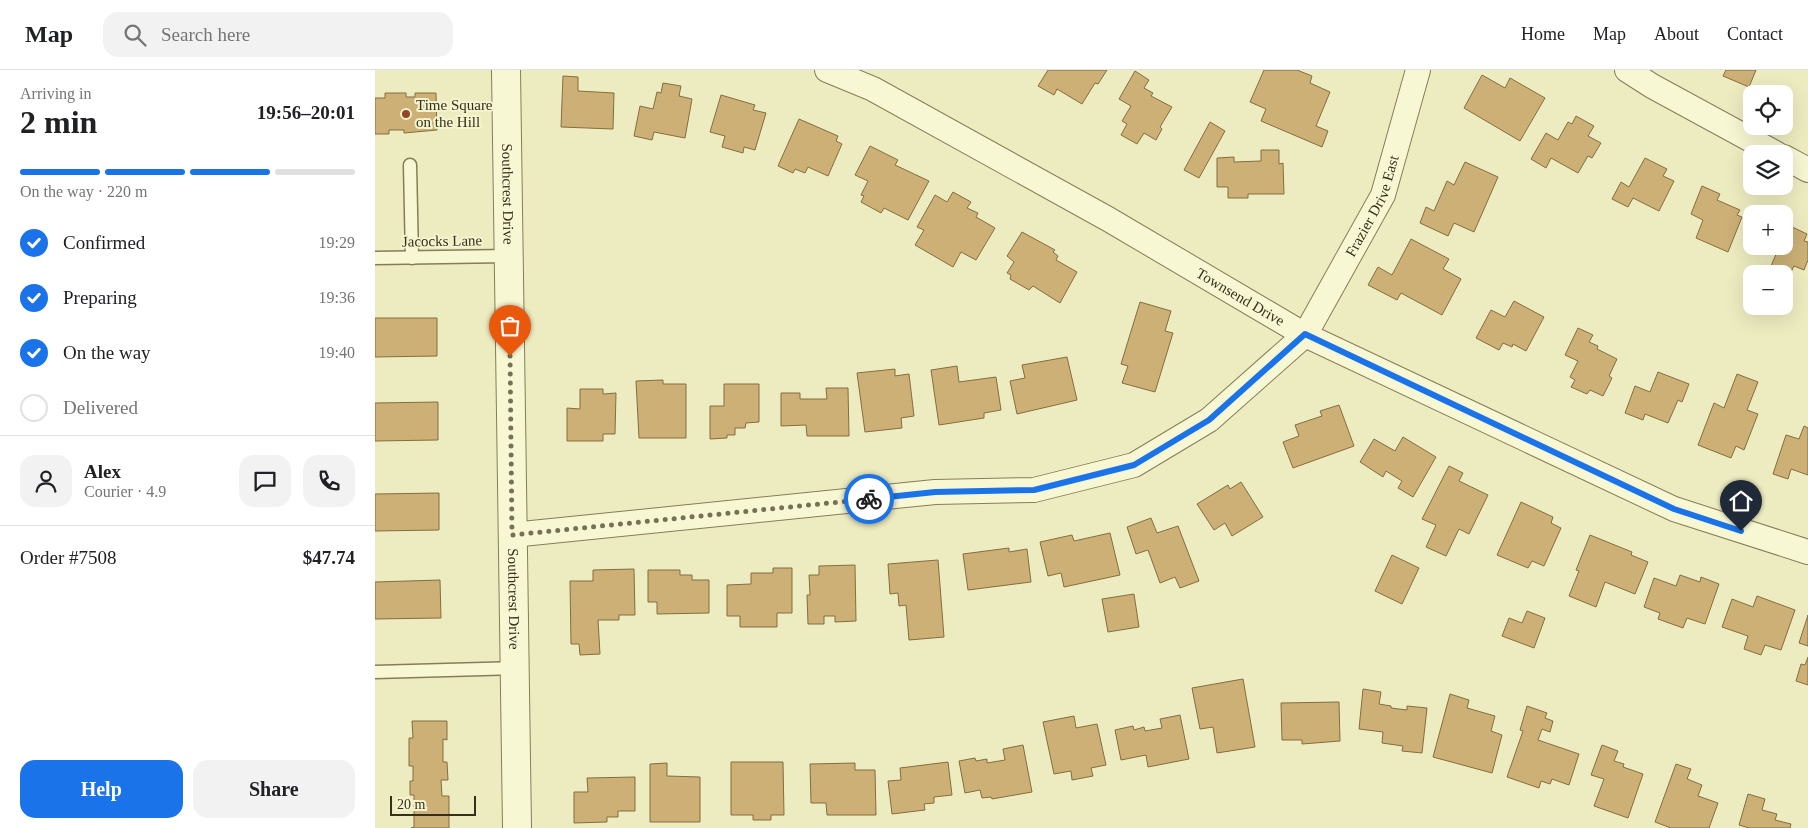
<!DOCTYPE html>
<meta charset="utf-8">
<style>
:root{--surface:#fff;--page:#f2f2f2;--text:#202124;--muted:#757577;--line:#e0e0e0;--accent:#1a73e8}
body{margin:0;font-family:"Times New Roman",serif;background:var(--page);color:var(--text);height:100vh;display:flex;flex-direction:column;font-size:19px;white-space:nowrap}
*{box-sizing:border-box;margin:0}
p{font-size:16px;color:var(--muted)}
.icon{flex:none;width:28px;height:28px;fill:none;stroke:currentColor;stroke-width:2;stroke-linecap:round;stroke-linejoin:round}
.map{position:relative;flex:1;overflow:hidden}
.sheet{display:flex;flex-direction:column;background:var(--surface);width:375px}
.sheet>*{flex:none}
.buttons{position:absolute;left:1368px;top:15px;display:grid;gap:10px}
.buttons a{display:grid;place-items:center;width:50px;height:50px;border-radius:10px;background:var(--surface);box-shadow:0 5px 20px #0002;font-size:25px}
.scale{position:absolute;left:15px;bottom:12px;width:86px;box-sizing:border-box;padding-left:5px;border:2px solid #362f1c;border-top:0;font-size:14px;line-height:18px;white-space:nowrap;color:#362f1c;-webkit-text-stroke:4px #f5f4cf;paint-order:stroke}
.pin{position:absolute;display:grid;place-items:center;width:42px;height:42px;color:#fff;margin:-51px -21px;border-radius:50% 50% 50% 0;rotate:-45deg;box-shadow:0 0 5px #0007}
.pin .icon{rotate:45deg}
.courier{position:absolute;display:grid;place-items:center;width:50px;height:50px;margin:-25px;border:4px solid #1a73e8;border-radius:50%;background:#fff;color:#222;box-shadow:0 1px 6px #0007}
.headline em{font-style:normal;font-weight:600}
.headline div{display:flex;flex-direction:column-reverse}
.headline{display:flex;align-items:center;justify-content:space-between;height:85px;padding:0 20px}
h1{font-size:32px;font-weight:600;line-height:38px}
.bar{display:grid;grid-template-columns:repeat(4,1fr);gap:8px 5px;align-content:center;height:60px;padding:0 20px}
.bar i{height:6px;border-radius:4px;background:var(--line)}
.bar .active{background:var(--accent)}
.bar p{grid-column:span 4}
.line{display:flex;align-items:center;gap:12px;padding:0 20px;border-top:1px solid var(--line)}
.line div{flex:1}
.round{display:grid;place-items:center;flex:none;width:52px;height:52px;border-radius:15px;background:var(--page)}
ol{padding:0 20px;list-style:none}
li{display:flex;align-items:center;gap:15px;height:55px}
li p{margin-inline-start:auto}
li .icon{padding:5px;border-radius:50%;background:var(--accent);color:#fff;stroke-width:4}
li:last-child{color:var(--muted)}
li i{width:28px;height:28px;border:2px solid var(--line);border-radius:50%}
.primary-button{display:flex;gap:10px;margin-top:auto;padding:10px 20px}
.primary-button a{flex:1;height:58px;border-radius:15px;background:var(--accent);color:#fff;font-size:20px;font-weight:600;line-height:58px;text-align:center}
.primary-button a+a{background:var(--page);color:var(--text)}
header{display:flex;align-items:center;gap:30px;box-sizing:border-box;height:70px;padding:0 25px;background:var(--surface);border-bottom:1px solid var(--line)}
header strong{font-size:24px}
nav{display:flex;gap:28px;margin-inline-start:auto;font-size:18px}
.search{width:350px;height:45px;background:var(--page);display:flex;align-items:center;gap:12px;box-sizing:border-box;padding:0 18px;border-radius:15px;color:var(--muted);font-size:19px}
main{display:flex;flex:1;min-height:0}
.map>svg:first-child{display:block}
.building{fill:#ccb076;stroke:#856d3e}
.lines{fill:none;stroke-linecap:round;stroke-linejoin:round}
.service-casing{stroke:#867d58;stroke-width:15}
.minor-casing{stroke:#867d58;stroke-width:26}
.tertiary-casing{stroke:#867d58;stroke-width:30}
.service{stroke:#f8f7d3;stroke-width:12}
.minor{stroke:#f8f7d3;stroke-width:24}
.tertiary{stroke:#f8f7d3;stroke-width:28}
.done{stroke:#767155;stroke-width:5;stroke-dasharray:0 9}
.route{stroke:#1a73e8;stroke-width:6}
.poi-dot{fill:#954428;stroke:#f5f4cf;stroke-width:2}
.labels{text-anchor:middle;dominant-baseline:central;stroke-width:4;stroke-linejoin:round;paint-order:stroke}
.poi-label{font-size:15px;fill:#362f1c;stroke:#f5f4cf;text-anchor:start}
.street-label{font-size:15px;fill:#362f1c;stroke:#f5f4cf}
</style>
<header>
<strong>Map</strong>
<div class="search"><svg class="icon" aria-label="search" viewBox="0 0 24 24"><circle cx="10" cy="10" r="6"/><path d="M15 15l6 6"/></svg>Search here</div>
<nav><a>Home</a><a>Map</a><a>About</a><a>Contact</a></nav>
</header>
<main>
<section class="sheet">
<div class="headline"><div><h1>2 min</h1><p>Arriving in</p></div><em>19:56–20:01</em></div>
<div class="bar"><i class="active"></i><i class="active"></i><i class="active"></i><i></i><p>On the way · 220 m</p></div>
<ol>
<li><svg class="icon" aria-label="check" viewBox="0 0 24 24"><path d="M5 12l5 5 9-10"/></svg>Confirmed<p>19:29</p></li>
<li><svg class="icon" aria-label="check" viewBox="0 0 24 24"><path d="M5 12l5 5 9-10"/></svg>Preparing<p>19:36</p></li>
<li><svg class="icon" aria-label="check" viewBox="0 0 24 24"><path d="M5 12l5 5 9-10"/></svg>On the way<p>19:40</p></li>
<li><i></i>Delivered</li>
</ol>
<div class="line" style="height:90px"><a class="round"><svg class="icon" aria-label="person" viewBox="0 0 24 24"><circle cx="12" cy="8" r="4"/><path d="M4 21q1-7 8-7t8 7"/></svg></a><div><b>Alex</b><p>Courier · 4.9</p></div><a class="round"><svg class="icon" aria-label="chat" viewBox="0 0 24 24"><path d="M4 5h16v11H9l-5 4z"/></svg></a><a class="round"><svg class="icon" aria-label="phone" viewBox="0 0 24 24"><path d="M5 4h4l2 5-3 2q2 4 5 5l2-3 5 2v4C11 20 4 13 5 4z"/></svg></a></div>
<div class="line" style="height:65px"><div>Order #7508</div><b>$47.74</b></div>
<div class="primary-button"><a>Help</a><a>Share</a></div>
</section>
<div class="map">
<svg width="1433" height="758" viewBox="0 0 1433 758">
<rect width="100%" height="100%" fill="#edecc0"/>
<g class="building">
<polygon points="673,0 732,0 723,14 720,13 707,34 682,19 679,25 663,16"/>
<polygon points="889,0 922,0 937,6 935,13 955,22 941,56 953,61 947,77 886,51 891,39 875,32"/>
<polygon points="1351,0 1381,0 1374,17 1348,6"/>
<polygon points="760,1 774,10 769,18 778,23 776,26 797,37 785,57 787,59 781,70 769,63 762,74 746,65 752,54 747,51 756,36 744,29"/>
<polygon points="1107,5 1130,18 1135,8 1170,28 1145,71 1089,38"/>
<polygon points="188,6 203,7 203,21 239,23 238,59 186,57"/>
<polygon points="288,13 306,16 304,26 317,29 310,68 279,62 277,70 259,66 265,36 278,39 282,22 286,23"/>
<polygon points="10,23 31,23 31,27 40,27 40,23 61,23 62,60 29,63 29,60 14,60 14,64 0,64 0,28 10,28"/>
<polygon points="346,25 380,35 378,40 391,43 380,80 369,77 368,83 347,77 350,66 335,62"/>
<polygon points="1201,46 1219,56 1213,66 1226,73 1217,88 1213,86 1203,103 1176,88 1171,98 1156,89 1171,63 1183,70 1193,52 1197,54"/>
<polygon points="424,49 463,66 461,71 467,74 453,106 433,97 430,103 420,99 418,103 403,96"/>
<polygon points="835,52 850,61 824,108 809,100"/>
<polygon points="495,76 523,90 520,95 554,111 533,150 509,138 506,143 486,132 489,126 486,125 493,111 480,105"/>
<polygon points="886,80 904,80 904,94 908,93 909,124 873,124 873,128 853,128 853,117 842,117 842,88 859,87 859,92 886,91"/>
<polygon points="1270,88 1292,99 1288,106 1299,111 1284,141 1258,128 1253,137 1237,129 1246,112 1254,117"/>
<polygon points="1090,92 1123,107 1099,162 1079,153 1073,166 1045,153 1051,137 1059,141 1072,111 1079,115"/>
<polygon points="1327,116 1345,124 1342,130 1365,140 1362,145 1367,147 1353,182 1321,168 1328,150 1316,144"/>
<polygon points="578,122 596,132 592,138 603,143 601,147 620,158 601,190 586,182 578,197 540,175 549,160 542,157 560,125 572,132"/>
<polygon points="1409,150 1414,153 1413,155 1432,164 1429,171 1433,172 1433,190 1429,200 1419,196 1415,204 1396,196 1402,182 1388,177 1409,176"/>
<polygon points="647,162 680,180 678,182 683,186 681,190 702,202 685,233 658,216 654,220 635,209 636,205 632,203 639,192 632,186"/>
<polygon points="1036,169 1074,189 1068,199 1086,209 1067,245 1026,223 1022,230 993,215 1003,197 1017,205"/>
<polygon points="1139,231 1169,247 1151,281 1138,274 1137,277 1128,273 1124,280 1101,268 1116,240 1130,247"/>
<polygon points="765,232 796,241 790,261 798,263 780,322 747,313 753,296 746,294"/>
<polygon points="0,248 62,248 62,286 0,287"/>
<polygon points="1203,258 1218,265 1214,272 1223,276 1222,279 1242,289 1234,306 1237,308 1228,326 1215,320 1212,324 1196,317 1200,310 1195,307 1203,291 1190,285"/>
<polygon points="692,287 702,330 642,344 635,311 650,308 647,295"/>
<polygon points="582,296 584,312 621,307 626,340 609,343 609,348 564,355 556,300"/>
<polygon points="520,299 520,306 534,304 539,346 526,348 527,358 490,362 482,303"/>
<polygon points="1283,302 1314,314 1307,332 1303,330 1293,353 1270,344 1268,350 1250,343 1260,316 1275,322"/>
<polygon points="1362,304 1383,312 1372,340 1383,344 1369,380 1361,376 1356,388 1323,375 1339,333 1349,338"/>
<polygon points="288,310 288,314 311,314 311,368 264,368 261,311"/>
<polygon points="349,314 384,314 384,352 371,353 370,358 360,358 360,365 352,365 352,368 335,369 335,336 349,336"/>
<polygon points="451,318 473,318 474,366 432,366 431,355 406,356 406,323 425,323 425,329 452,329"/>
<polygon points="205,319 228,319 228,324 241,323 240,364 228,364 228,371 192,371 192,338 205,339"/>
<polygon points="63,332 63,370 0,371 0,333"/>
<polygon points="964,335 979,376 918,398 908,372 924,366 920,355 947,346 945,341"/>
<polygon points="1429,356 1433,358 1433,405 1416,399 1413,409 1398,404 1411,365 1424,369"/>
<polygon points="1028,367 1061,387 1038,427 1023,418 1027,411 1011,401 1008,407 985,392 999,369 1020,381"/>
<polygon points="1074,396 1088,403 1084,411 1113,425 1094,464 1084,459 1071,486 1051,477 1061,455 1047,449"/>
<polygon points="866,412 888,447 857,466 850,453 839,460 822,434 853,415 855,419"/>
<polygon points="64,423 64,460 0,461 0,424"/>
<polygon points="1146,432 1178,447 1176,453 1186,458 1169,496 1157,491 1153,498 1122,485"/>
<polygon points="776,448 782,463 803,456 824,511 805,518 800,507 785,513 773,480 761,484 752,457"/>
<polygon points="735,463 745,505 689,517 686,503 673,506 665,472 697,465 699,471"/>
<polygon points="1215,465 1257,482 1256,485 1273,492 1260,524 1230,512 1221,537 1194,526 1204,501 1201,500"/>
<polygon points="634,478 634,482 652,479 656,512 593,520 588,484"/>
<polygon points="1017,485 1044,498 1027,534 1000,521"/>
<polygon points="563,490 569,567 534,570 531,535 524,536 523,523 515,524 513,494"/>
<polygon points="480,495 481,551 460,552 460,546 449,546 449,554 433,554 432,525 435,525 434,505 444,505 444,496"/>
<polygon points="398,498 417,498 417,543 402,543 402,557 365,557 365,546 352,546 352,515 376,514 376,503 398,503"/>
<polygon points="259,499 260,545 244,545 244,550 223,550 225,584 205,585 204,574 196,574 195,511 218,511 218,500"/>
<polygon points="273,500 305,500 305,505 317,505 317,510 334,510 334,543 282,544 282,532 273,532"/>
<polygon points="1305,505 1325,512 1326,507 1344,514 1330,554 1312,548 1308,558 1283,549 1285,543 1269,537 1279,508 1301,516"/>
<polygon points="65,510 66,548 0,549 0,512"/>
<polygon points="759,524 764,557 733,562 727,529"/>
<polygon points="1382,526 1420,540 1406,580 1390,575 1386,585 1369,579 1373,566 1347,557 1357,529 1378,537"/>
<polygon points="1152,541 1170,548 1159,578 1127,566 1134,548 1147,553"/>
<polygon points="1433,545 1433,576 1424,573"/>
<polygon points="1433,587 1433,615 1421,611 1426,594 1430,595"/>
<polygon points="868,609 880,677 842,683 838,657 825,659 817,618"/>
<polygon points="988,619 1006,622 1004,634 1016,636 1016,638 1032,640 1032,636 1052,638 1047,683 1027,681 1028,676 1007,673 1008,662 984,659"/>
<polygon points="1075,624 1094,630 1092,638 1120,646 1116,661 1127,665 1117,703 1058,687"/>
<polygon points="964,632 965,671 927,674 927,670 907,670 906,633"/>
<polygon points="1152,636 1172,643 1170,648 1178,651 1175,662 1167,659 1163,670 1204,684 1194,715 1177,709 1175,714 1166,711 1164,718 1132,707 1148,661 1145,660"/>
<polygon points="805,645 814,689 773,697 771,685 746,690 740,660 758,656 759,660 769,657 770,661 787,658 785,649"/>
<polygon points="699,646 701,658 722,654 731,695 716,698 718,706 697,710 696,701 679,704 668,652"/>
<polygon points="37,651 72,651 72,670 68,669 68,692 72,692 73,710 66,710 67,726 74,726 74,758 36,758 39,757 39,725 35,725 35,711 38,711 38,696 34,696 34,668 38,668"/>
<polygon points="648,675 657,722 617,729 616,727 607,728 605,720 590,723 584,691 600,688 601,691 612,689 612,693 630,690 628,679"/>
<polygon points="1227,675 1243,681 1239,691 1249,694 1248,697 1268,704 1253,748 1219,736 1229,709 1216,705"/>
<polygon points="356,692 408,692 409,745 396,745 396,750 378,750 378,745 356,745"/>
<polygon points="573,692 577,725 559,727 559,733 549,734 550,740 517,744 513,711 526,710 525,698"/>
<polygon points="292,693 292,706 325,707 325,752 275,752 275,694"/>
<polygon points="480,693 480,700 500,700 501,745 452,745 451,733 436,733 435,694"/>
<polygon points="1301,694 1316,699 1312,709 1327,715 1323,726 1343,733 1334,758 1296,758 1280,752"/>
<polygon points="260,707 260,741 243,741 243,747 232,747 232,752 199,753 199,722 213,722 212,708"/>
<polygon points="1373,724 1390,729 1387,740 1402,744 1400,750 1416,754 1415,758 1374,758 1364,755"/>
</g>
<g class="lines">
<g class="service-casing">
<g id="service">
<polyline points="35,95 37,188"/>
<polyline points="0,188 134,186"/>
<polyline points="0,602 140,598"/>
</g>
</g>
<g class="minor-casing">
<g id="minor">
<path id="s1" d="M 452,0 L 498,19 L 733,149 L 930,265 L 1299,439 L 1433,482"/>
<polyline points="1252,0 1277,16 1402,84"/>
<polyline points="1409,87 1433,100"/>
<path id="s2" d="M 137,465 L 560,422 L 659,420 L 759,395 L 834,350 L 930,265 L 1008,125 L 1043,0"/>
</g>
</g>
<g class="tertiary-casing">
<g id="tertiary">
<path id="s3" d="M 131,0 L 142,758"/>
</g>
</g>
<use href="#service" class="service"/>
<use href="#minor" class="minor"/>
<use href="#tertiary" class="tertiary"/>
</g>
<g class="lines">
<polyline class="done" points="135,286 137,465 494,429"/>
<polyline class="route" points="494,429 560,422 659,420 759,395 834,350 930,264 1299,439 1366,461"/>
</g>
<circle class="poi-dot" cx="31" cy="44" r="5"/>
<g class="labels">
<g class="poi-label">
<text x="41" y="35">Time Square<tspan x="41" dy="17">on the Hill</tspan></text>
</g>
<g class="street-label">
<text stroke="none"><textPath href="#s3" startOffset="124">Southcrest Drive</textPath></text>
<text stroke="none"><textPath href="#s2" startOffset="989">Frazier Drive East</textPath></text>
<text transform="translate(67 171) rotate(-1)">Jacocks Lane</text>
<text stroke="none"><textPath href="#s1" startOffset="472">Townsend Drive</textPath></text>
<text stroke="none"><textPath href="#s3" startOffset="529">Southcrest Drive</textPath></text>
</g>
</g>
</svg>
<div class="buttons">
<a><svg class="icon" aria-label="locate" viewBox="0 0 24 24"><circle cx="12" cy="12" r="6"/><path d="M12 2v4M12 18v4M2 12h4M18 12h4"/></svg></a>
<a><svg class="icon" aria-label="layers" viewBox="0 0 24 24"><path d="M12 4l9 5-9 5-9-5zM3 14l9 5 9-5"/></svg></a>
<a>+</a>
<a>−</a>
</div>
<div class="scale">20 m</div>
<div class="pin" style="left:135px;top:286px;background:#ea580c"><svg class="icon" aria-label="bag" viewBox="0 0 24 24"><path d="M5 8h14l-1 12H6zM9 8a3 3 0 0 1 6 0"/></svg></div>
<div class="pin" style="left:1366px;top:461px;background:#1f2937"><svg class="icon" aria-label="home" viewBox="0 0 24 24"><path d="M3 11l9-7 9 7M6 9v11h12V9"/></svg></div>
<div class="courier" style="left:494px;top:429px"><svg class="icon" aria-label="bike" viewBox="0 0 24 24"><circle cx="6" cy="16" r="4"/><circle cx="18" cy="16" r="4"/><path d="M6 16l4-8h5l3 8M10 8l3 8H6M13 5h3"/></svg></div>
</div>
</main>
